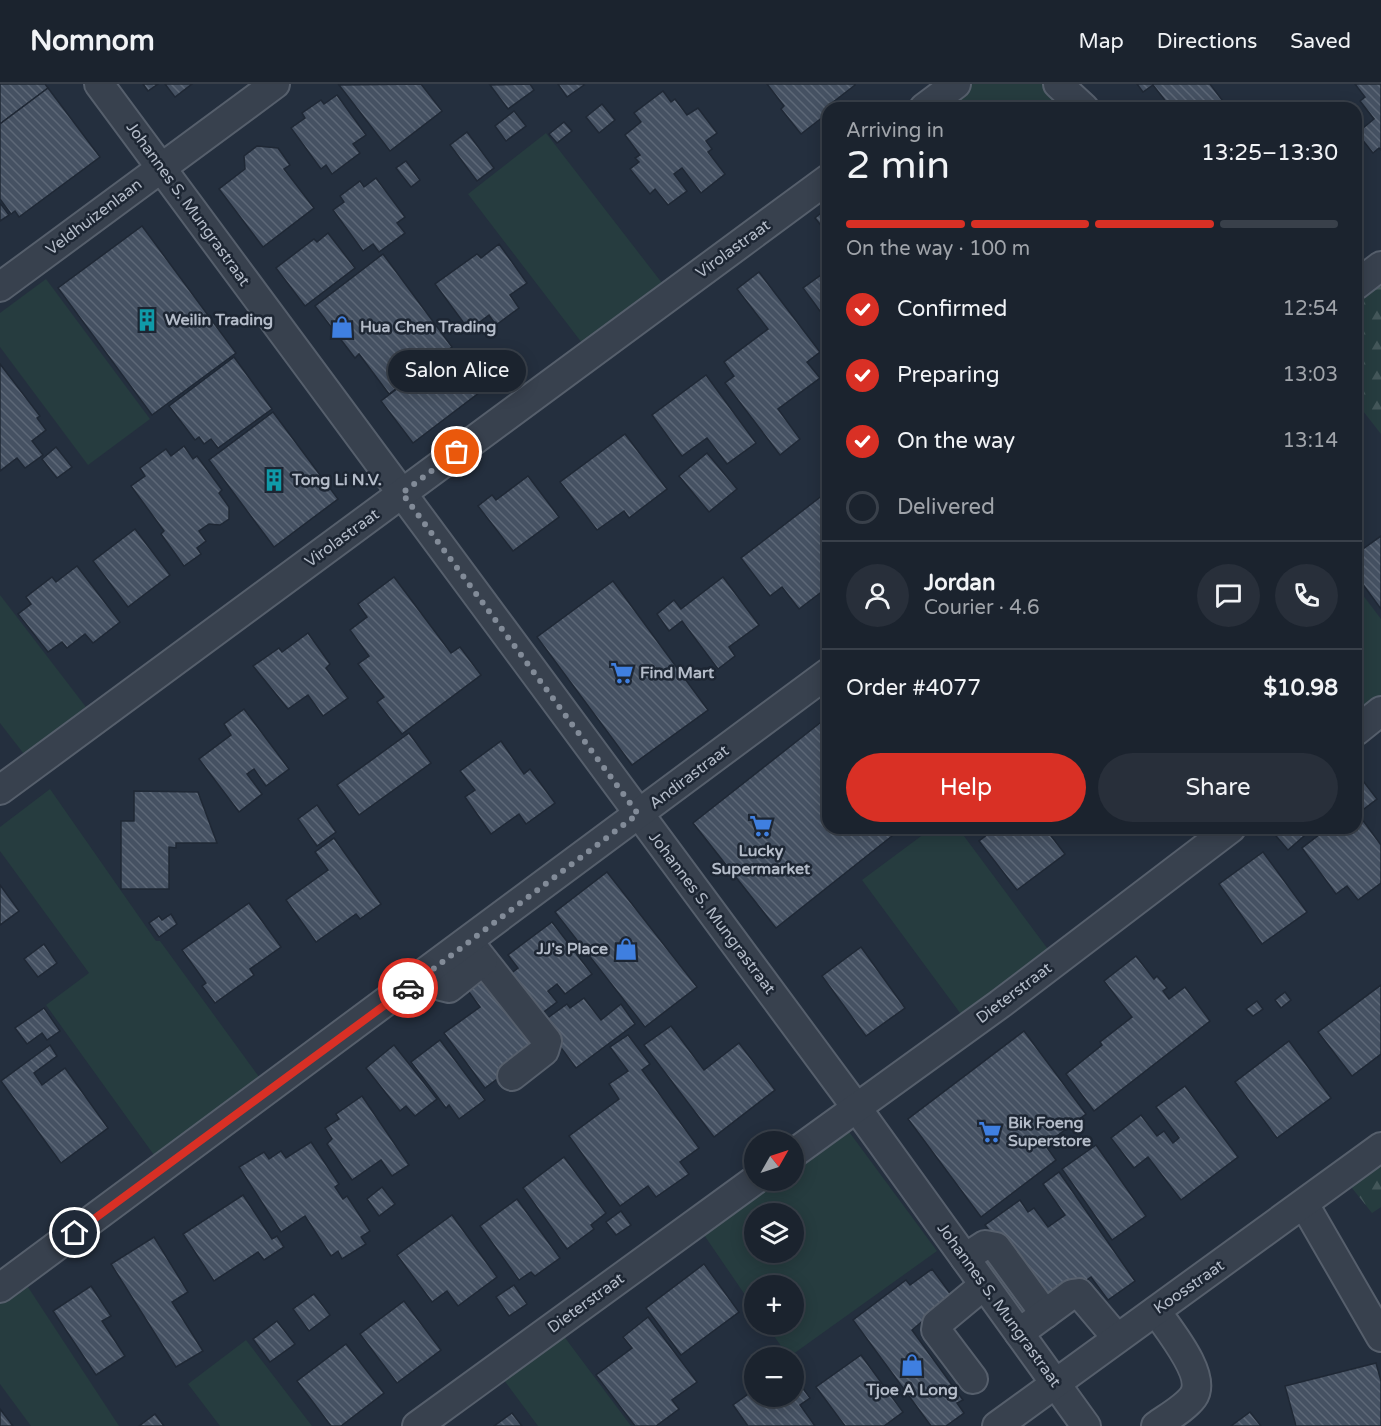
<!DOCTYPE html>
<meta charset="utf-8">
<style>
:root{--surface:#1b232e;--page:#282f3a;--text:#f1f3f6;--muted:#a0a4aa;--line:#39404a;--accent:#d93025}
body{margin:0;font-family:"Varela Round",sans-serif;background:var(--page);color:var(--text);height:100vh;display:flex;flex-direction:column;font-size:22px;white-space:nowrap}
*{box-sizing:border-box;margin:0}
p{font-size:20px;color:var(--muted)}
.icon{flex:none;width:33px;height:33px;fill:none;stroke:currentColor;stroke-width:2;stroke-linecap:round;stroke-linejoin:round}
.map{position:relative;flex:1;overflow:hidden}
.panel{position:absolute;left:822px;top:18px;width:540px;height:732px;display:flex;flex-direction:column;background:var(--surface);border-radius:18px;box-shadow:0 3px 15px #0003,0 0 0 2px var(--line)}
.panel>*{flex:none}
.needle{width:39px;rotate:51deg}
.controls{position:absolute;left:744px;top:1047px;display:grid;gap:12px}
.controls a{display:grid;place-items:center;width:60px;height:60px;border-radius:50%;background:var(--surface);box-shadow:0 3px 15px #0003,0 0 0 2px var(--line);font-size:30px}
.pin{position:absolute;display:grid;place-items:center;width:51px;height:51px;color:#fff;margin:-26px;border:3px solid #fff;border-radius:50%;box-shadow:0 2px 6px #0007}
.courier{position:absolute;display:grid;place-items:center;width:60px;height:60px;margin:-30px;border:4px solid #d93025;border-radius:50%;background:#fff;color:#222;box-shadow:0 2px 8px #0007}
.bubble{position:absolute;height:42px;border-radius:21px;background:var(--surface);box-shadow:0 3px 15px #0003,0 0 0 2px var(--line);font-size:20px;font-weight:600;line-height:42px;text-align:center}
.headline em{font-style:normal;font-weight:600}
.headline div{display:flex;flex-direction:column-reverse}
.headline{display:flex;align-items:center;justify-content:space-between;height:102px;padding:0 24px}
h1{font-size:39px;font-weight:600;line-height:45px}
.bar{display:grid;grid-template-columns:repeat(4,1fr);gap:9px 6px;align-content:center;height:72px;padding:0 24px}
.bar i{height:8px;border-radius:4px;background:var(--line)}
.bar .current{background:var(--accent)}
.bar p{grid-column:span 4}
.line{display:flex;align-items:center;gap:15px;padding:0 24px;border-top:2px solid var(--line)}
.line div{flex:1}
.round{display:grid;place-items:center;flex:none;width:63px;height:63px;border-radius:32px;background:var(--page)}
ol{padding:0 24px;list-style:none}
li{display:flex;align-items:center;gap:18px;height:66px}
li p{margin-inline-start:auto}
li .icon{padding:6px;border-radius:50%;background:var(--accent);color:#fff;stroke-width:4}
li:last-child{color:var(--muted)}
li i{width:33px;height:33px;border:3px solid var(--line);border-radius:50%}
.primary-button{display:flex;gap:12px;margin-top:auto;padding:12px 24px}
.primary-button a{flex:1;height:69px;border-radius:36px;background:var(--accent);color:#fff;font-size:24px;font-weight:600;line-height:69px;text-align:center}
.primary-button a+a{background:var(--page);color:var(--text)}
header{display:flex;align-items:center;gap:36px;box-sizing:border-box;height:84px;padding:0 30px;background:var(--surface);border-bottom:2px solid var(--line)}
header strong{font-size:28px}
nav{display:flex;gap:33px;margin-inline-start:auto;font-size:21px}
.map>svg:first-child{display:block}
.green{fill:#263c3f;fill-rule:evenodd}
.forest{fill:url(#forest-firs)}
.building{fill:url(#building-back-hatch);stroke:#1f2835;stroke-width:1.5}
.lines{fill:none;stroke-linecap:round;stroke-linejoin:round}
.minor-casing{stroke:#565f6c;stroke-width:32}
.minor{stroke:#38414e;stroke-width:28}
.done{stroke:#828b98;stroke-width:6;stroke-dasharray:0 10.8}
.route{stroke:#d93025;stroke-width:8}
.labels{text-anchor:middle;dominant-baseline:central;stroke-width:5;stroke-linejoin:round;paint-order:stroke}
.street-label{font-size:16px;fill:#b4bcc9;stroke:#1d2633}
.poi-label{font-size:16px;font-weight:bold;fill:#b4bcc9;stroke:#1d2633;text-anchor:start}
</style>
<header>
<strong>Nomnom</strong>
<nav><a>Map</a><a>Directions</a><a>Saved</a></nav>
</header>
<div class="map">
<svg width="1381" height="1342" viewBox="0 0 1381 1342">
<defs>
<pattern id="forest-firs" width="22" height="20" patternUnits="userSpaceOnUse" patternTransform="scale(1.5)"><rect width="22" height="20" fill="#263c3f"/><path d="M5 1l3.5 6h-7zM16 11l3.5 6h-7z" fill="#435659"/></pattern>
<pattern id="building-back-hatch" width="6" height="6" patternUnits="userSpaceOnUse" patternTransform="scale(1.5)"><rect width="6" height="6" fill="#455162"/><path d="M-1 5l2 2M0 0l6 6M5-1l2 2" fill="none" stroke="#5d6877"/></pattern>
</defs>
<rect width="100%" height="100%" fill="#242f3e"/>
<g class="green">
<polygon points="969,0 1043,0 1069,24 936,24"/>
<polygon points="546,49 662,199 582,259 468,110"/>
<polygon points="46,195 150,335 88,381 0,263 0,229"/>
<polygon points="1356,502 1381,535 1381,619 1356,637"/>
<polygon points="0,511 89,627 27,674 0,639"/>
<polygon points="50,705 156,857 160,857 265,1001 159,1078 46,921 89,889 0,767 0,743"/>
<polygon points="932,744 958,744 1050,868 963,933 862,796"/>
<path d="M 844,1041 L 937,1167 L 789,1273 L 766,1241 L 794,1240 L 794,1202 L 754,1202 L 754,1224 L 702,1148 L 770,1097 L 794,1096 L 794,1079 ZM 754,1130 L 794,1130 L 794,1168 L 754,1168 Z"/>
<polygon points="24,1197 119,1342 31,1342 0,1300 0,1215"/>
<polygon points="560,1247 631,1342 538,1342 501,1292"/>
<polygon points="246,1256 312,1342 220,1342 188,1300"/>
</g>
<g class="forest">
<polygon points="1381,193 1381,350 1356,318 1356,212"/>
<polygon points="1381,1075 1381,1123 1372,1129 1348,1099"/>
</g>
<g class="building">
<polygon points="0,0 45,0 48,4 0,40"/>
<polygon points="143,0 158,0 148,7"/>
<polygon points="165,0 192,0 175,13"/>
<polygon points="421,0 442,27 390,67 339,1"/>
<polygon points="530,0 534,6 508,25 490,1"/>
<polygon points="558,0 583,0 584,1 567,13"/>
<polygon points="767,0 855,0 855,1 828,22 828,29 801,50 781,25 784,22"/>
<polygon points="1137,0 1210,0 1228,24 1171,24 1153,1 1143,8"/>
<polygon points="1355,0 1381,0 1381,66 1379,64 1373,69 1357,49 1374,35 1360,17 1365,13"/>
<polygon points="48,4 100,73 19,133 15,127 11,130 0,115 0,40"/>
<polygon points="663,7 671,18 675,15 687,31 698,24 717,49 706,57 712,65 708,68 725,90 701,109 682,84 674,90 687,107 668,121 655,105 650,110 630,85 639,78 635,74 640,71 625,51 641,38 634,29"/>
<polygon points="337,11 366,51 353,60 360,69 332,90 326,81 321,85 291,44 305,34 302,29 321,16 324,20"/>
<polygon points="602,20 615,36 599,49 586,33"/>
<polygon points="514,27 526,42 506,57 495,42"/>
<polygon points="564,38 572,47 557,59 549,50"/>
<polygon points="467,48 494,84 477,97 450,61"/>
<polygon points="257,62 278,64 290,81 284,85 314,124 263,163 219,105 245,85 244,72"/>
<polygon points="406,77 420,96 411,103 396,84"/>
<polygon points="376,94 405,133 397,139 405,149 379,168 373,160 363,167 333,126 344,118 340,112 360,97 364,103"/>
<polygon points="0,119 9,131 0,137"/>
<polygon points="828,123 828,150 815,134"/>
<polygon points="142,142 236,269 152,331 58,204"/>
<polygon points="328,149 355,184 305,222 276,184 314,155 317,158"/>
<polygon points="499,160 527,199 510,211 519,224 496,241 489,231 469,246 435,200 477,170 481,174"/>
<polygon points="383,170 452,263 389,310 359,270 355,274 315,222"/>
<polygon points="828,186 828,222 820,227 803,204"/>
<polygon points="759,188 820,268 807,278 820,294 778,325 800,355 780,371 725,299 734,292 724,278 768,245 737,205"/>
<polygon points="448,266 480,308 413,359 381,317"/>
<polygon points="234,273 272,325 218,364 211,355 204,360 199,353 195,356 169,322"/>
<polygon points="0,280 40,332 37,334 46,346 32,357 43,371 25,384 17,374 0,387"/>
<polygon points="706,291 756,359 727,380 707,354 682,372 652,331"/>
<polygon points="273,328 338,415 274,463 209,376"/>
<polygon points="625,350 667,405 629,434 624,427 597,446 560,398"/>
<polygon points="184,362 193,375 197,372 222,406 219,409 229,423 229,435 220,441 209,440 199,447 206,457 197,464 201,470 184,482 161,450 164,447 131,402 145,392 140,384 166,365 171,372"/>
<polygon points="56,363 72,383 57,394 42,375"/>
<polygon points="707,369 737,405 709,428 679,392"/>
<polygon points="528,392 559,433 513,467 478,422 492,411 496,416"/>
<polygon points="823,411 828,418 828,503 799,525 782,503 770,512 741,474"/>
<polygon points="1356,437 1361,457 1356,460"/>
<polygon points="135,445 170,491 128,523 93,477"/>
<polygon points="1381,452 1381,525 1356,491 1356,470"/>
<polygon points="77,482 120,538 93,559 85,550 67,564 62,558 48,568 18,530 31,520 26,513 52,493 56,498"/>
<polygon points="394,493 451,569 460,563 481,591 402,650 377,618 384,613 358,580 369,572 350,546 367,533 358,520"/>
<polygon points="723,493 759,541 729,563 735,572 718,585 682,537 669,547 657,530 674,516 681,525"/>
<polygon points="613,497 708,626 632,681 537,553"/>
<polygon points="308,549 330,580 326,584 348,614 323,632 308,611 288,625 253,582 279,564 282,568"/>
<polygon points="244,625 289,685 266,702 254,685 247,690 262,710 239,728 199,675 231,651 224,640"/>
<polygon points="825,635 828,639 828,744 902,744 776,844 693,739"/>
<polygon points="409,649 431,679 359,731 337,701"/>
<polygon points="501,657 524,690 530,685 555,719 526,740 519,730 491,750 465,713 475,706 460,687"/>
<polygon points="1360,693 1377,715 1360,728 1356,723 1356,696"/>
<polygon points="134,707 198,708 217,759 176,759 176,764 169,763 169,805 121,805 121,737 134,737"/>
<polygon points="317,721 336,748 317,762 298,735"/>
<polygon points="1356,727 1381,761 1381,799 1358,816 1347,802 1336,810 1302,764 1328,744 1356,744"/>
<polygon points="996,744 1045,744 1065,770 1017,806 979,757"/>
<polygon points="1274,744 1311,744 1312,745 1288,766 1271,746"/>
<polygon points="334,754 381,820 360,835 356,830 316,858 286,816 328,786 315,768"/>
<polygon points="1263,768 1307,828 1262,860 1219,800"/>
<polygon points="607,788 697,903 645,943 555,828"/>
<polygon points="0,801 19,827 0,841"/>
<polygon points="249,819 281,863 250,885 254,891 215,919 202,902 206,899 182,866"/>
<polygon points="171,830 177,840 159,853 149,839 159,832 162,836"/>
<polygon points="552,838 592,890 565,910 557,900 548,907 557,918 533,936 502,896 518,884 508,871"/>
<polygon points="44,860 57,879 38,893 24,875"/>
<polygon points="861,863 905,924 866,952 822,892"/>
<polygon points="1136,872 1154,895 1157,892 1167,904 1163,907 1169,915 1185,903 1210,937 1094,1027 1066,990 1102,961 1100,958 1132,933 1104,897"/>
<polygon points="479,884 539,964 485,1004 444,949 480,923 461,897"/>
<polygon points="1381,901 1381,970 1352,992 1318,948"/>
<polygon points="1285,908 1291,916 1281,924 1275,916"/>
<polygon points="584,914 601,936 621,920 635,940 576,984 542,938 567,920 570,924"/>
<polygon points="1257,917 1263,925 1253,932 1246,925"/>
<polygon points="44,924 60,947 47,956 42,949 27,960 15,944"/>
<polygon points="671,942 704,986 739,959 775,1006 714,1053 644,961"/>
<polygon points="1024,947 1086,1030 1045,1061 1056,1076 981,1133 908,1035"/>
<polygon points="628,951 650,980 642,986 699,1064 680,1078 689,1090 656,1113 648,1102 620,1122 569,1052 619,1015 609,1000 628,987 610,963"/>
<polygon points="440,956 485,1016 459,1035 449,1021 446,1024 411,978"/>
<polygon points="1289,957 1331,1014 1277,1054 1235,998"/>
<polygon points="50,961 57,972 34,989 42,1001 65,984 108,1044 61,1079 1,997"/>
<polygon points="394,961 437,1015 415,1032 406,1022 400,1027 366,984"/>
<polygon points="1185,1002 1238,1073 1181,1116 1148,1073 1134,1084 1111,1054 1141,1031 1157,1052 1164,1047 1173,1059 1179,1054 1156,1023"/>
<polygon points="362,1012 409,1081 392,1092 381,1076 352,1096 327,1060 332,1055 325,1044 339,1035 336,1030"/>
<polygon points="311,1058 339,1100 335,1103 343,1115 347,1112 370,1147 361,1153 366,1160 342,1175 338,1167 331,1172 305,1132 281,1148 239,1083 264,1068 269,1075 281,1067 286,1074"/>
<polygon points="1096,1061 1146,1132 1112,1156 1062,1085"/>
<polygon points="564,1073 606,1129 591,1141 594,1145 567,1165 523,1104"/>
<polygon points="1059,1088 1135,1197 1108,1216 1091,1193 1049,1222 985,1141 1020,1116 1028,1128 1034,1124 1048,1143 1065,1131 1043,1100"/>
<polygon points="382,1103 395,1120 379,1132 367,1115"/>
<polygon points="243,1111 272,1155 277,1152 284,1163 264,1176 258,1168 214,1197 183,1150"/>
<polygon points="517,1115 560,1174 535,1192 531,1188 519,1196 480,1142"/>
<polygon points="621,1127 631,1141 616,1151 606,1138"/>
<polygon points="452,1131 497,1193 458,1222 447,1207 432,1218 397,1171"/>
<polygon points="154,1153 188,1208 172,1218 203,1267 176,1283 111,1180"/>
<polygon points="704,1180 739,1228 681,1271 646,1224"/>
<polygon points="932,1185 952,1212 912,1246 963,1316 957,1319 964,1329 946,1342 931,1342 853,1236 906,1196 910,1201"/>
<polygon points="514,1201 527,1220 509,1232 496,1213"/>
<polygon points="91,1202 111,1232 102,1237 125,1272 96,1291 53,1227"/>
<polygon points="314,1210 330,1231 309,1247 293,1225"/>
<polygon points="404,1217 441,1266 397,1299 360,1250"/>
<polygon points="648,1233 697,1298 672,1316 679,1325 656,1342 635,1342 596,1291 632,1264 623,1253"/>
<polygon points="277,1237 295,1260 270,1278 253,1255"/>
<polygon points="346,1260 384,1309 341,1342 331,1342 297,1297"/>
<polygon points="861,1271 903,1328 884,1342 845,1342 816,1303"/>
<polygon points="1376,1279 1381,1297 1381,1342 1296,1342 1285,1302"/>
<polygon points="794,1292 810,1314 800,1321 815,1342 748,1342 733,1321 754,1306 754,1312 794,1312"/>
<polygon points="0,1325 13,1342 0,1342"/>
<polygon points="1250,1328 1261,1342 1231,1342"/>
<polygon points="512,1329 522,1342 494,1342"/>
<polygon points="155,1330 164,1342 139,1342"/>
</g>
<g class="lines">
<g class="minor-casing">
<g id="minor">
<polyline points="99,0 856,1023 1086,1342"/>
<polyline points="1058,0 1084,24"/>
<polyline points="924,24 956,0"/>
<polyline points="1356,201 1381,182"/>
<polyline points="0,203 275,0"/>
<polyline points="1356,647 1381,627"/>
<polyline points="0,706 828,95"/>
<polyline points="468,857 547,957 544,967 512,992"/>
<polyline points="429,888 441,902 449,904 483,877"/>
<polyline points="794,1069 1000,920 1231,744"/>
<polyline points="1304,1120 1381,1253"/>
<polyline points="965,1174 985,1161 996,1163 1045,1230"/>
<polyline points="0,1204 828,589"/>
<path d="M 1156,1227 C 1168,1245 1208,1292 1193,1313 C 1185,1324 1167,1334 1156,1342"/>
<polyline points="1019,1249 1072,1210 1079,1209 1117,1254"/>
<polyline points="973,1295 936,1246 937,1240 984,1201"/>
<polyline points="417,1342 755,1096"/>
<polyline points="997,1342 1381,1063"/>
</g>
</g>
<use href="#minor" class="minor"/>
</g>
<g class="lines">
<polyline class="done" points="408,904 638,730 402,409 457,368"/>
<polyline class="route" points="75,1149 408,904"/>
</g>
<defs>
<g id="building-bare" transform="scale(1.8)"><path d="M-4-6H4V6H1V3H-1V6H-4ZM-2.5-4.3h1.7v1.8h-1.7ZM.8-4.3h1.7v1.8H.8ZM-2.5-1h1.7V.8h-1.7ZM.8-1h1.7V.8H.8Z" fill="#0f9aa8" stroke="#1d2633" stroke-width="2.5" paint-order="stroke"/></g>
<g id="shop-bare" transform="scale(1.8)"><path d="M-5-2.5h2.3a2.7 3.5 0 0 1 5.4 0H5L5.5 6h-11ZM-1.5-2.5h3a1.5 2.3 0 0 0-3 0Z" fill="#3f7fe0" stroke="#1d2633" stroke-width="2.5" paint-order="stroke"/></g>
<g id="supermarket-bare" transform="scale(1.8)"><path d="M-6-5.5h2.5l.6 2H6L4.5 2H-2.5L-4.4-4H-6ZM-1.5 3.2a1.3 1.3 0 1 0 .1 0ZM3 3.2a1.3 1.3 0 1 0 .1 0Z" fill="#3f7fe0" stroke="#1d2633" stroke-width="2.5" paint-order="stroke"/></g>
</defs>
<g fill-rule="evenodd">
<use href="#building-bare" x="147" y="236"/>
<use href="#shop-bare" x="342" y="243"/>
<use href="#building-bare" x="274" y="396"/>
<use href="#supermarket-bare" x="622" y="589"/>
<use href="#supermarket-bare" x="761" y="742"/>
<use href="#shop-bare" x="626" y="865"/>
<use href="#supermarket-bare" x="990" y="1048"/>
<use href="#shop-bare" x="912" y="1281"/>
</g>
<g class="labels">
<g class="street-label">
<text transform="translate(188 120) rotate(54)">Johannes S. Mungrastraat</text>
<text transform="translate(94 133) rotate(-37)">Veldhuizenlaan</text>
<text transform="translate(733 165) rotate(-36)">Virolastraat</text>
<text transform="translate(342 454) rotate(-36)">Virolastraat</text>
<text transform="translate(689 693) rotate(-37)">Andirastraat</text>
<text transform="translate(712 829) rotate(53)">Johannes S. Mungrastraat</text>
<text transform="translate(1014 909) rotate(-37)">Dieterstraat</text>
<text transform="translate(1189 1203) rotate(-35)">Koosstraat</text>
<text transform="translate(586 1219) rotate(-36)">Dieterstraat</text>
<text transform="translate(999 1221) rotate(54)">Johannes S. Mungrastraat</text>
</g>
<g class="poi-label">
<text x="165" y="236">Weilin Trading</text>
<text x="360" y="243">Hua Chen Trading</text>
<text x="292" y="396">Tong Li N.V.</text>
<text x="640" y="589">Find Mart</text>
<text x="761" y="767" text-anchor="middle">Lucky<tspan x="761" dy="18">Supermarket</tspan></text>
<text x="608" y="865" text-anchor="end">JJ's Place</text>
<text x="1008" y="1039">Bik Foeng<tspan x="1008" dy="18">Superstore</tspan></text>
<text x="912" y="1306" text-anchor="middle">Tjoe A Long</text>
</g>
</g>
</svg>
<div class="controls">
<a><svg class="needle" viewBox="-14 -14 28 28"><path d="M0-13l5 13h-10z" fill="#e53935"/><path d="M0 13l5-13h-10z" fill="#a0a4aa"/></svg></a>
<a><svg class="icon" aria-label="layers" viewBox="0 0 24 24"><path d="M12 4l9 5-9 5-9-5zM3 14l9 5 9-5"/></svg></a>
<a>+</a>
<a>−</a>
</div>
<div class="pin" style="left:457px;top:368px;background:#ea580c"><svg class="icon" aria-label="bag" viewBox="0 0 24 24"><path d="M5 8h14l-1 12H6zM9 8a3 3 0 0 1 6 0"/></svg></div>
<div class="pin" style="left:75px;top:1149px;background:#1f2937"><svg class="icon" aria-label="home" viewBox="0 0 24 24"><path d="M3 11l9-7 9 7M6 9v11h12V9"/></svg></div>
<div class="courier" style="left:408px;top:904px"><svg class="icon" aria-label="car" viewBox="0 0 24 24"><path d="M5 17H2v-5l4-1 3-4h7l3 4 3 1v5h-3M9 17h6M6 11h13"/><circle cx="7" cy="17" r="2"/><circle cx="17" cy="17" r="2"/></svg></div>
<div class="bubble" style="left:388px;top:266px;width:138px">Salon Alice</div>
<section class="panel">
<div class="headline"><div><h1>2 min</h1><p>Arriving in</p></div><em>13:25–13:30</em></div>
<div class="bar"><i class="current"></i><i class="current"></i><i class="current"></i><i></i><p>On the way · 100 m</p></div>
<ol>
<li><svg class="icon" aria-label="check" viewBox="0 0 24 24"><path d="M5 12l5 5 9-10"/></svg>Confirmed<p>12:54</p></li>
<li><svg class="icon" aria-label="check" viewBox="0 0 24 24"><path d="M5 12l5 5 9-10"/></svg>Preparing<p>13:03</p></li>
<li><svg class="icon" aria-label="check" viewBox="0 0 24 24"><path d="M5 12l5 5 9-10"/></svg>On the way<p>13:14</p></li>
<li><i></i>Delivered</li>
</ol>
<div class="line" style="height:108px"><a class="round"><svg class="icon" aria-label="person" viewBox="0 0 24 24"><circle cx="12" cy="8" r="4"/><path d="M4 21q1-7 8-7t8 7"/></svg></a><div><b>Jordan</b><p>Courier · 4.6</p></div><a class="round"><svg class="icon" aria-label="chat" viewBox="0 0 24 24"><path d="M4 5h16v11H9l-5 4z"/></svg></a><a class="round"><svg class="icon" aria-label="phone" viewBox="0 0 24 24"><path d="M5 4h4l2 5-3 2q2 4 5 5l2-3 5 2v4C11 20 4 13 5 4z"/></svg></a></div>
<div class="line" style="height:78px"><div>Order #4077</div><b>$10.98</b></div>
<div class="primary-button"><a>Help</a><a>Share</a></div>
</section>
</div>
